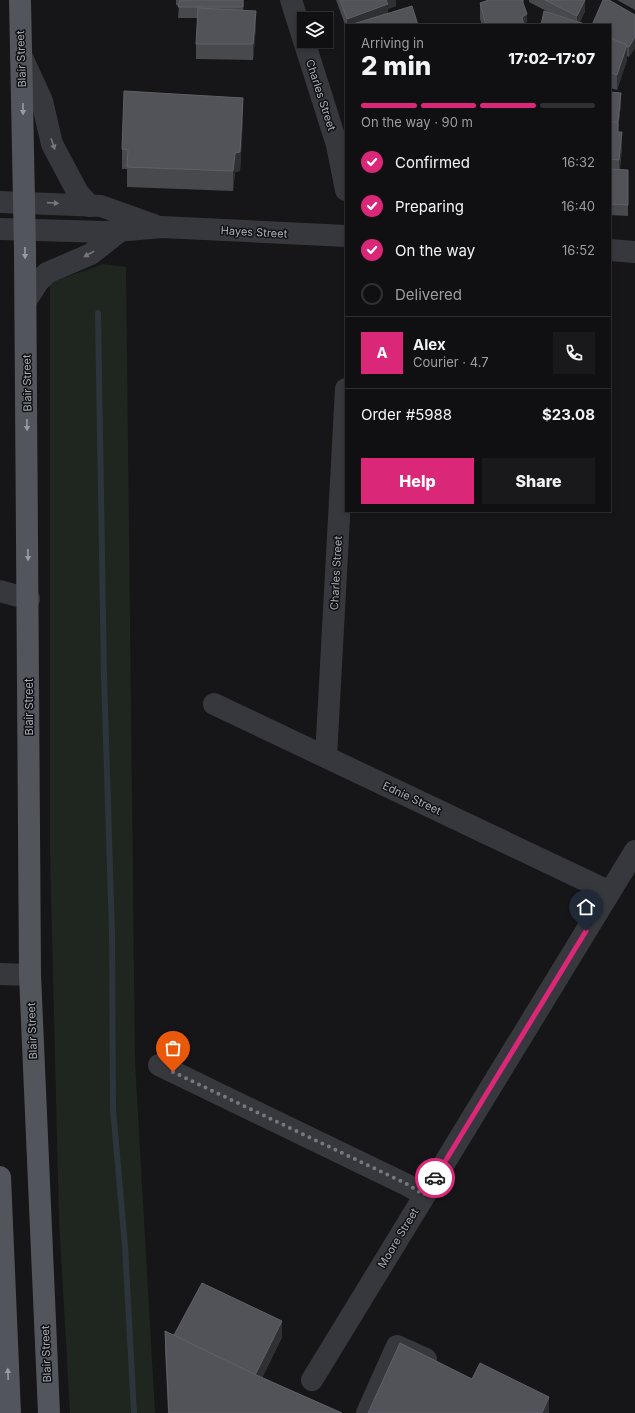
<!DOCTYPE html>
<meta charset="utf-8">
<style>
:root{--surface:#101012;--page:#19191b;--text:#f1f3f6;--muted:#9c9d9f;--line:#303032;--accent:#db2777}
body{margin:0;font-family:Inter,sans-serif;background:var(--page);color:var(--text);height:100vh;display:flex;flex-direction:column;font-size:15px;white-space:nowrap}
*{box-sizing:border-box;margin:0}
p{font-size:13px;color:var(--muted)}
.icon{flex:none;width:22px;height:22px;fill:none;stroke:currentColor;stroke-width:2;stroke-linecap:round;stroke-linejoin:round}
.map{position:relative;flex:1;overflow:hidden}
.sheet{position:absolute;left:345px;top:24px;width:266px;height:488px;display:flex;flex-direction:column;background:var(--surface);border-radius:0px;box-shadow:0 2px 6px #0003,0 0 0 1px var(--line)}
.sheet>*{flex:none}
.fabs{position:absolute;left:297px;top:12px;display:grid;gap:8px}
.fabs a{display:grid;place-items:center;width:36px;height:36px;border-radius:0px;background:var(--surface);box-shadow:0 2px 6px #0003,0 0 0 1px var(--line);font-size:20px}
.pin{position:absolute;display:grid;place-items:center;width:34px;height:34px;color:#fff;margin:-41px -17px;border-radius:50% 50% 50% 0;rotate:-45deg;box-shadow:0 0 4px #0007}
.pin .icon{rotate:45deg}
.courier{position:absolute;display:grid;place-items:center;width:40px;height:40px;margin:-20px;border:3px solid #db2777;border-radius:50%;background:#fff;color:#222;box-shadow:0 1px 5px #0007}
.summary em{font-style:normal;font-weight:800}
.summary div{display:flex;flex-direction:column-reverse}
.summary{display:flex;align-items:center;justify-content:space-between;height:68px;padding:0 16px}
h1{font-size:26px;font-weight:800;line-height:30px}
.bar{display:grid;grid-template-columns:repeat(4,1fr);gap:6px 4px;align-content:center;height:48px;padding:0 16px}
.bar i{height:5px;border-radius:3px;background:var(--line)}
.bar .active{background:var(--accent)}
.bar p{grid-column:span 4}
.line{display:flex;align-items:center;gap:10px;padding:0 16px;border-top:1px solid var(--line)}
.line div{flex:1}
.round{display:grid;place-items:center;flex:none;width:42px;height:42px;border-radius:0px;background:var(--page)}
ol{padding:0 16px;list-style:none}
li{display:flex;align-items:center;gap:12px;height:44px}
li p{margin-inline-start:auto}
li .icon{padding:4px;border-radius:50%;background:var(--accent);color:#fff;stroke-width:4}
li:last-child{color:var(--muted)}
li i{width:22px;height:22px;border:2px solid var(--line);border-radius:50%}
.primary-button{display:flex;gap:8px;margin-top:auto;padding:8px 16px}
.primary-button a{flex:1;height:46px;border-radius:0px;background:var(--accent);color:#fff;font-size:16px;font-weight:800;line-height:46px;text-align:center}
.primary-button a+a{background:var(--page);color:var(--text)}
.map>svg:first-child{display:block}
.green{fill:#1e261f}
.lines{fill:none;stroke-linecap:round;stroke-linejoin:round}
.stream{stroke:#2c353c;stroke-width:6}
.minor{stroke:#37383d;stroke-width:22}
.major{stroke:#53555c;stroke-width:22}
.wall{fill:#47494d}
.shaded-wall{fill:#2f3033}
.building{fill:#525359;stroke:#5f6168}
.oneway{fill:#979ba6}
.oneway2{fill:#757881}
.done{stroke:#757880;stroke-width:4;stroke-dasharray:0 7.2}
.route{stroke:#db2777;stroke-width:5}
.labels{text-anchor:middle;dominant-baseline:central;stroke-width:3;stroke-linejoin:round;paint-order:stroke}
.street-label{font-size:11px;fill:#a8adb8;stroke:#111113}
</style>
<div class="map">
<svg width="635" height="1413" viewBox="0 0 635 1413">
<rect width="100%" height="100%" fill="#161618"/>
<polygon class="green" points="103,264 126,267 135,1061 155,1413 70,1413 59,1220 50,851 50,283"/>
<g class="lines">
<polyline class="stream" points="98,313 104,676 112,933 113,1109 125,1246 134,1413"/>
<g class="minor">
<polyline points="291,0 337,145 346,190"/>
<polyline points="21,55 42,101 52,144 78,193 90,206"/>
<polyline points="0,202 101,206 154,225"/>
<polyline points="0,229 105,232 162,227 346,236"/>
<polyline points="610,250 635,252"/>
<polyline points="26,301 38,282 47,273 91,254 120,231"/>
<polyline points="0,591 29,599"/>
<polyline points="214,704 610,892"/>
<polyline points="326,757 346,389"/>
<polyline points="0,974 30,975"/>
<polyline points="159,1065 407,1185 424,1195"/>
<polyline points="312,1380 635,851"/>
<polyline points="367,1413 397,1346 426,1359"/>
</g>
<g class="major">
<polyline points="20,0 25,251 30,975 49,1413"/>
<polyline points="0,1177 10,1413"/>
</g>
</g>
<g class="wall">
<polygon points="176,0 244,0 243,10 256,26 253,60 196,59 196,44 198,18 178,18 179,6 176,5"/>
<polygon points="336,0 396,0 396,6 388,9 388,14 418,25 346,25 346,27"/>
<polygon points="489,0 524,0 523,3 527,25 482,25 480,19 480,3"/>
<polygon points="529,0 584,0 585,11 580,22 550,13 529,2"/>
<polygon points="617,0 635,0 635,10"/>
<polygon points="635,15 635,48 629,57 627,56 627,60 617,90 610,88 610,25"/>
<polygon points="610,92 621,104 618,129 618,132 622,147 620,170 628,170 628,216 610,215"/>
<polygon points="243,118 240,171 235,172 233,191 127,187 127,169 122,169 122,149"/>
<polygon points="165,1331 174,1335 282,1337 262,1378 342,1413 168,1413 165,1350"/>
</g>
<g class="shaded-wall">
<polygon points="243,0 244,0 243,17"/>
<polygon points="386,0 396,0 396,6 388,9 388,15 360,25 347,25 347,19"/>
<polygon points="585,0 585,11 578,25 577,25 577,16"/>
<polygon points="256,11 256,26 253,60 253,44"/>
<polygon points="527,14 527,25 522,25 522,17"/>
<polygon points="635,37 635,48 629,57 629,47"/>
<polygon points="627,45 627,60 617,90 617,75"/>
<polygon points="621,93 621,104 618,129 618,139 618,122"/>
<polygon points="243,98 243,118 240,171 235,172 233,191 233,171"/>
<polygon points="622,132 622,147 619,175 619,160"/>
<polygon points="282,1321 282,1337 254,1394 254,1378"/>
<polygon points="549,1397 549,1413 542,1413"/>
</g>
<g class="building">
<polygon points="180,0 243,0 243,7 178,7"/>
<polygon points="340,0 386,0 388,4 347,19"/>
<polygon points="489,0 522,0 527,14 522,17 524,25 486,25 480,3"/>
<polygon points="545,0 585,0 577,16"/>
<polygon points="603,0 609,0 635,15 635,37 629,47 627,46 627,45 620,42 610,37 610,25 592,25"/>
<polygon points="412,6 418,25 350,25"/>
<polygon points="198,8 256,11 253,44 196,44"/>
<polygon points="544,11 588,25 541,25"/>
<polygon points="610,38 627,45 617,75 610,72"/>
<polygon points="124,91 243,98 240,152 235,153 233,171 127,167 128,150 122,149"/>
<polygon points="610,92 621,93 618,122 610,121"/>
<polygon points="610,123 618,123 618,132 622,132 619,160 610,159"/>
<polygon points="610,169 628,170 628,205 610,204"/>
<polygon points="202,1283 282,1321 255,1375 174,1335"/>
<polygon points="165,1331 254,1374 342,1413 169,1413"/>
<polygon points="400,1343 472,1379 480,1363 549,1397 542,1413 368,1413"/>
</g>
<defs><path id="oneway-solid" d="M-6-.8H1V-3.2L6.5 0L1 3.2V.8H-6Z"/></defs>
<g class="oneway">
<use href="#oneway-solid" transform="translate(23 109) rotate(89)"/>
<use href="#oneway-solid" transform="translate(25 253) rotate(89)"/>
<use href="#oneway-solid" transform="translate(27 425) rotate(89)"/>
<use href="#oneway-solid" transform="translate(28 555) rotate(89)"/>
<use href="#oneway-solid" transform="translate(8 1374) rotate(-92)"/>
</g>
<g class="oneway2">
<use href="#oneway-solid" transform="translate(53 144) rotate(71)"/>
<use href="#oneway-solid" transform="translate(53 203) rotate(4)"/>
<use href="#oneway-solid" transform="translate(89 254) rotate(151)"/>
</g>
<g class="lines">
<polyline class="done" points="173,1072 407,1184 424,1195 435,1178"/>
<polyline class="route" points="435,1178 586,931"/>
</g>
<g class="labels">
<g class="street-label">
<text transform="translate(21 59) rotate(-92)">Blair Street</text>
<text transform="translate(321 95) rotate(72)">Charles Street</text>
<text transform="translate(254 232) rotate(3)">Hayes Street</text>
<text transform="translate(27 383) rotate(-91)">Blair Street</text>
<text transform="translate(336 573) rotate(-87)">Charles Street</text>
<text transform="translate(29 707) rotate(-90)">Blair Street</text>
<text transform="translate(412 798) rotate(25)">Ednie Street</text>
<text transform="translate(32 1031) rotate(-92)">Blair Street</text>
<text transform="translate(398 1238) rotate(-59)">Moore Street</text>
<text transform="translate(46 1354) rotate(-92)">Blair Street</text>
</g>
</g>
</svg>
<div class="fabs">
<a><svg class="icon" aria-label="layers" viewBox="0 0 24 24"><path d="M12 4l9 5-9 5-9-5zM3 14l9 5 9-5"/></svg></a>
</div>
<div class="pin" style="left:173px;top:1072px;background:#ea580c"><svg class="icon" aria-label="bag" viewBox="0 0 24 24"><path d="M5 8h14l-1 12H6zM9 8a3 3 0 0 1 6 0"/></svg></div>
<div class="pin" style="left:586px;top:931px;background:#1f2937"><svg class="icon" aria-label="home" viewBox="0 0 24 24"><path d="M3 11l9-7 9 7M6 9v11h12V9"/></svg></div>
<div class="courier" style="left:435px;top:1178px"><svg class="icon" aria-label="car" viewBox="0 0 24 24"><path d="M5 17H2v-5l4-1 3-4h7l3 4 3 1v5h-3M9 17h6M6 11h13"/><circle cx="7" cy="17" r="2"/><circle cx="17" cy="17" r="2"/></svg></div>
<section class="sheet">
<div class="summary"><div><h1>2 min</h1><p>Arriving in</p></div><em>17:02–17:07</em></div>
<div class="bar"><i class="active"></i><i class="active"></i><i class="active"></i><i></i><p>On the way · 90 m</p></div>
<ol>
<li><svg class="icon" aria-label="check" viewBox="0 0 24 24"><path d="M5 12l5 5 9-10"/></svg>Confirmed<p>16:32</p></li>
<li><svg class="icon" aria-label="check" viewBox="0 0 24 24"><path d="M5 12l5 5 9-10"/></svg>Preparing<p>16:40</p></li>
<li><svg class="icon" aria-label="check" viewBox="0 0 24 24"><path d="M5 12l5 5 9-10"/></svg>On the way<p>16:52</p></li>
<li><i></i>Delivered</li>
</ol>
<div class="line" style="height:72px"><b class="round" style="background:var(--accent);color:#fff">A</b><div><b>Alex</b><p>Courier · 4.7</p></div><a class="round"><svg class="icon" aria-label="phone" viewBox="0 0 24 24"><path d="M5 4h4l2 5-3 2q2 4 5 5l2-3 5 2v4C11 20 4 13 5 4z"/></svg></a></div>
<div class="line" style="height:52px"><div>Order #5988</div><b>$23.08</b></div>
<div class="primary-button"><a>Help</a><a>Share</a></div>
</section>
</div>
